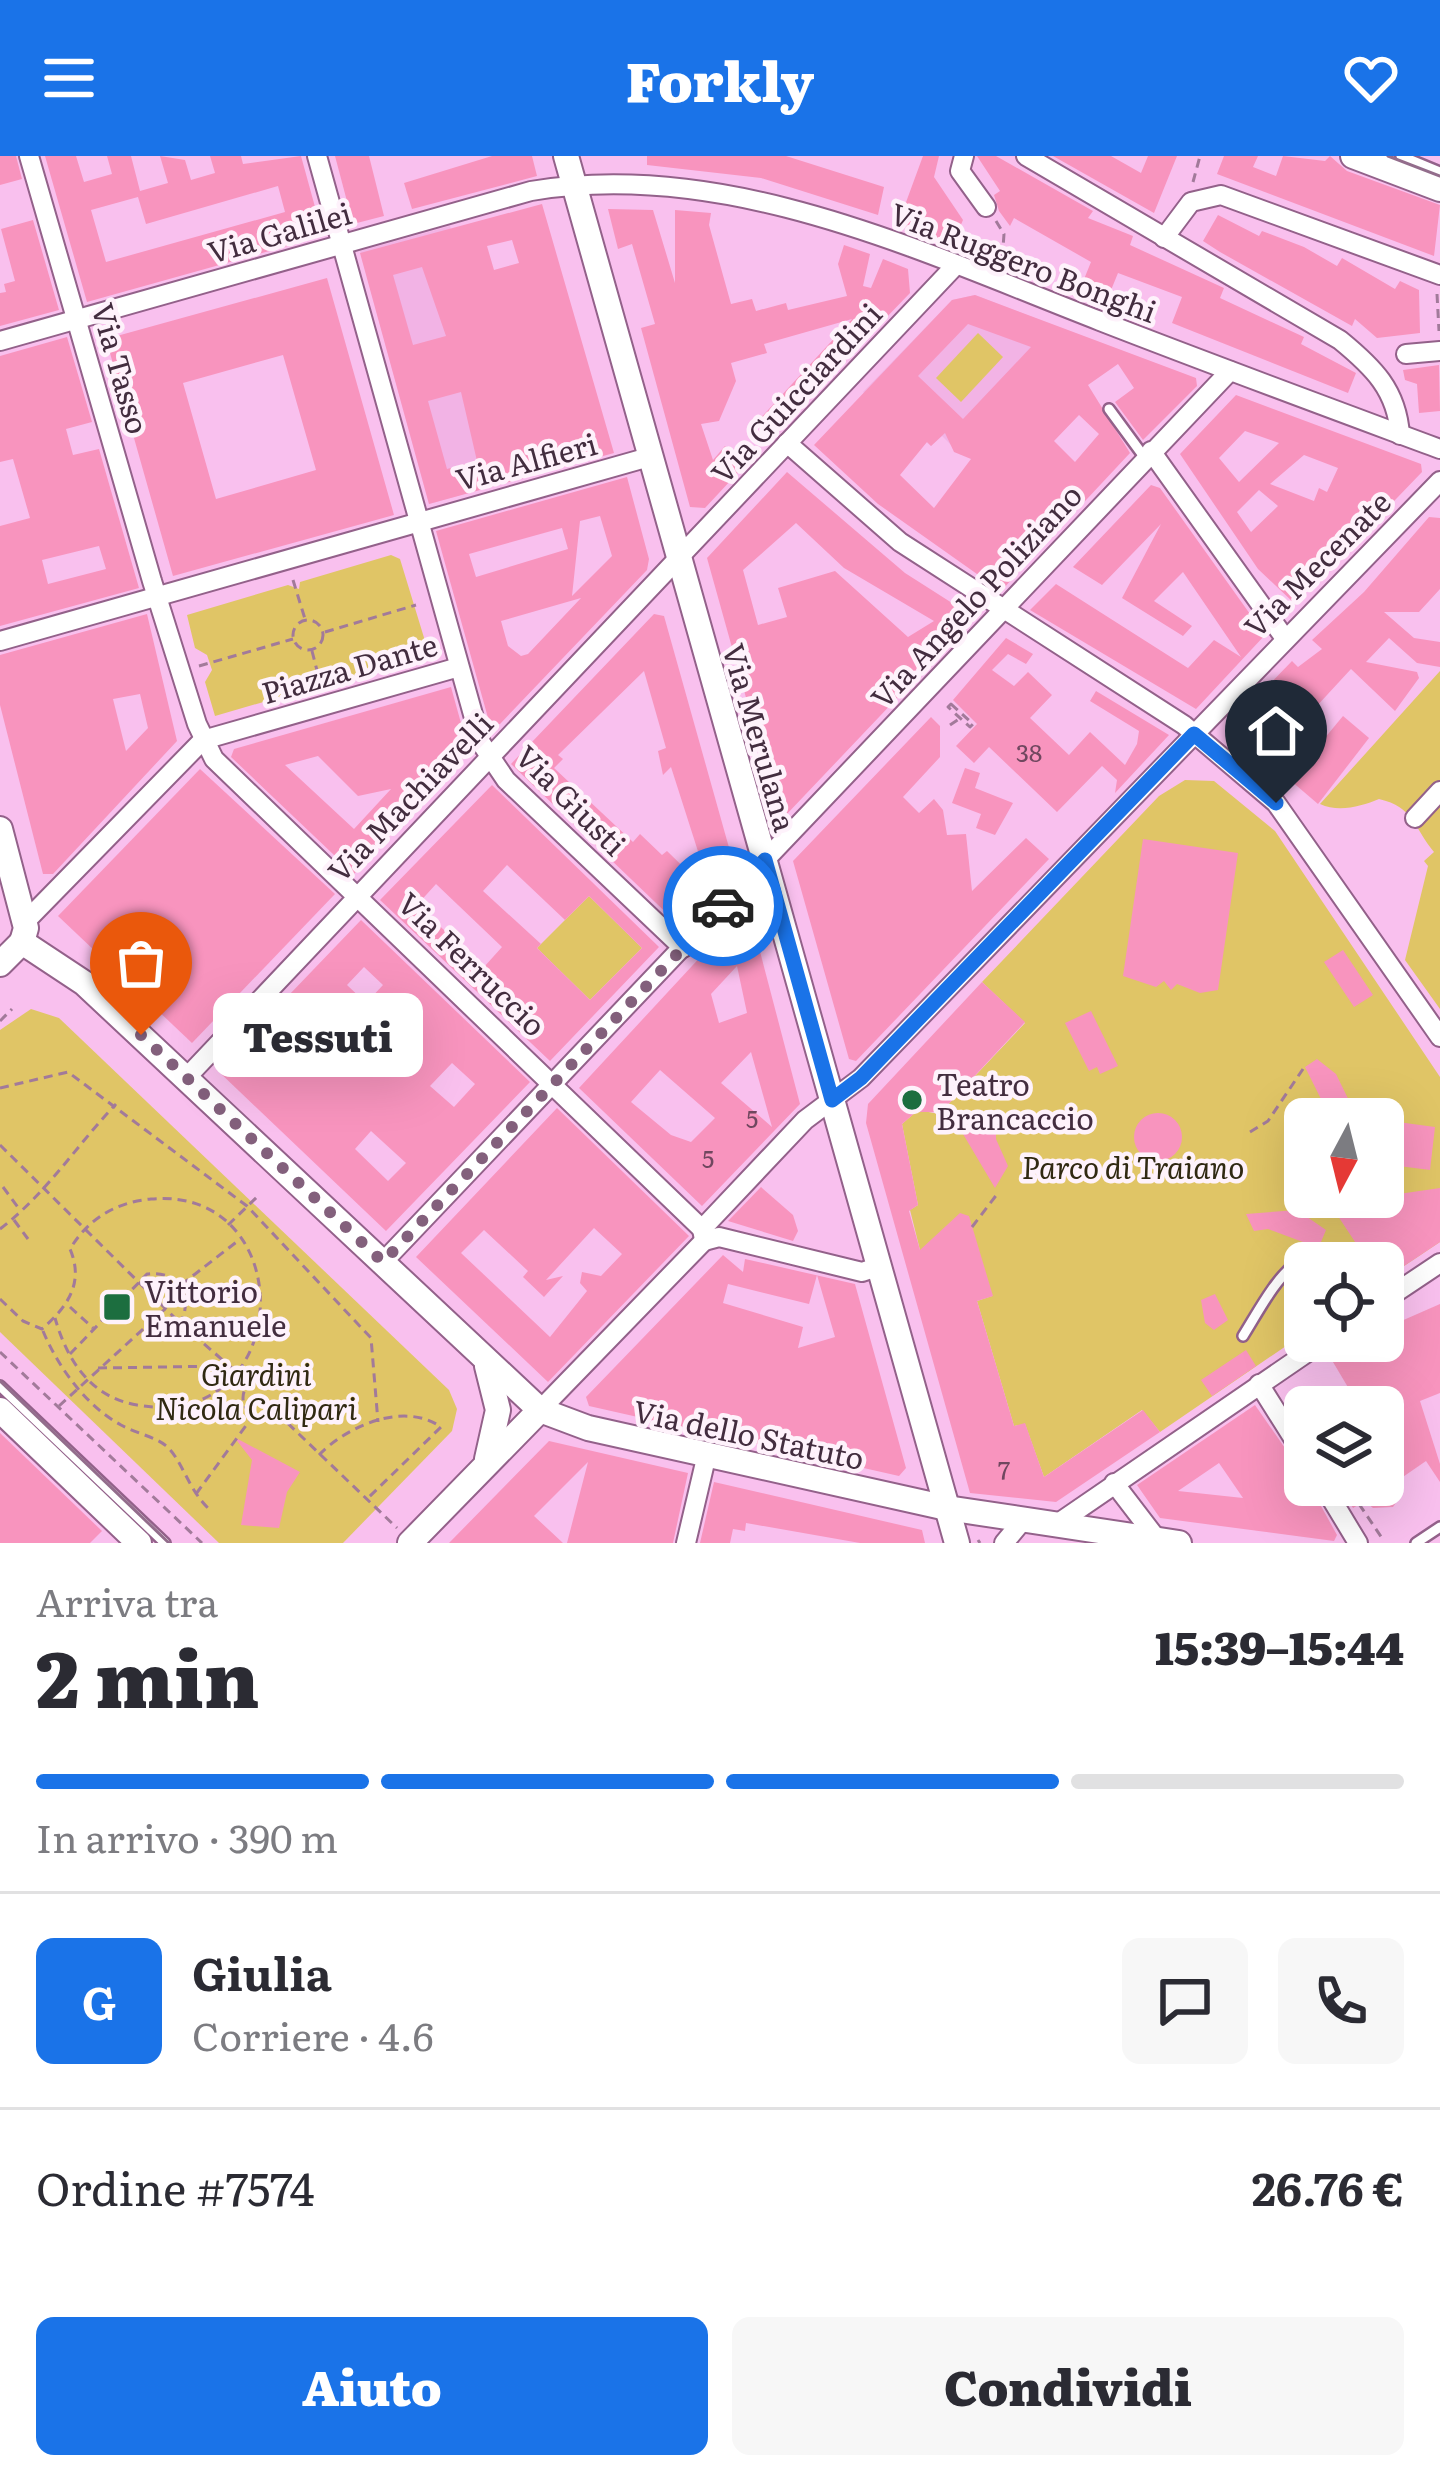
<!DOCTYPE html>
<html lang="it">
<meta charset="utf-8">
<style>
:root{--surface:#fff;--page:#f7f7f7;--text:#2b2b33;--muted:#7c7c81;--line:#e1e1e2;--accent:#1a73e8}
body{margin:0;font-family:Literata,serif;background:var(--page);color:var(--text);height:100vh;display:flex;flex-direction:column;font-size:45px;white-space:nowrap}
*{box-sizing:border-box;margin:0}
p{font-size:39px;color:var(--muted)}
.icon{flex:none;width:66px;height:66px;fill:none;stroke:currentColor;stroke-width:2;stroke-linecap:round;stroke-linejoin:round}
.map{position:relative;height:1387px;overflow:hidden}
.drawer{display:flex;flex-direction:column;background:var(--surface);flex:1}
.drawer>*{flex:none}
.needle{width:78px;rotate:187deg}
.tools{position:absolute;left:1284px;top:942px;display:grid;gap:24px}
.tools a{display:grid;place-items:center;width:120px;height:120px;border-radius:18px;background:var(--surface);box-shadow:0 12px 48px #0002;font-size:60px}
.pin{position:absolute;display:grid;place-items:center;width:102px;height:102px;color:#fff;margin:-123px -51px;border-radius:50% 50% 50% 0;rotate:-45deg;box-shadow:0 0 12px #0007}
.pin .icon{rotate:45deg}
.courier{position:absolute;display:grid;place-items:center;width:120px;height:120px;margin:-60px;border:9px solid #1a73e8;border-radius:50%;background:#fff;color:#222;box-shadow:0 3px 15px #0007}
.bubble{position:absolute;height:84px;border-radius:18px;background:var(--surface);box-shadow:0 12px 48px #0002;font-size:39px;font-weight:800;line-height:84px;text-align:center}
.headline em{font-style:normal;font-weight:800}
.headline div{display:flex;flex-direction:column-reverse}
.headline{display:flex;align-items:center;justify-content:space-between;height:204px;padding:0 36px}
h1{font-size:78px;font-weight:800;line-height:90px}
.bar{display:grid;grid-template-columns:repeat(4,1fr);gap:18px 12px;align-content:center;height:144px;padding:0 36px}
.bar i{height:15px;border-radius:9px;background:var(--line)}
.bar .active{background:var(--accent)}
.bar p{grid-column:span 4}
.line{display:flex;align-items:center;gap:30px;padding:0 36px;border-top:3px solid var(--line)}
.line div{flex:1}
.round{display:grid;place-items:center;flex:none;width:126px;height:126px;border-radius:18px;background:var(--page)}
.cta{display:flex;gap:24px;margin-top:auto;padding:24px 36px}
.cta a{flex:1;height:138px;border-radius:18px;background:var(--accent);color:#fff;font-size:48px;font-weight:800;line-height:138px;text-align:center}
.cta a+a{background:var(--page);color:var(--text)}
header{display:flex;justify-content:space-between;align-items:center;height:156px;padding:0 36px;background:var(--accent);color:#fff;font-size:54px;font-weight:800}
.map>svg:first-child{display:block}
.built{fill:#f2b3e5}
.green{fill:#e0c566;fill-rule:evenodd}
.building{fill:#f894be;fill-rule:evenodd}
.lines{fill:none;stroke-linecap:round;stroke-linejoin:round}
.lane-casing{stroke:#93618a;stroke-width:14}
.street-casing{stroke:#93618a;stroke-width:22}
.secondary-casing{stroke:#93618a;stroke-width:28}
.path{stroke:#a27a9a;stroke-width:3;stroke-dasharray:9 6;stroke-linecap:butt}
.lane{stroke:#fff;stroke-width:9}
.street{stroke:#fff;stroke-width:18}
.secondary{stroke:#fff;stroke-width:24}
.tram{stroke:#936d8c;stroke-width:3}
.done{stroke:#83607c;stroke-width:12;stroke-dasharray:0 21.6}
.route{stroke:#1a73e8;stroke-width:15}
.poi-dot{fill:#1c6e3f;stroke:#fef2fb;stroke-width:4.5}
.labels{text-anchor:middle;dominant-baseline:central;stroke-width:9;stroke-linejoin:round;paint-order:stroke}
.number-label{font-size:24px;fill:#70475f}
.street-label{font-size:30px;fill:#432d3f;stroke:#fef2fb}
.poi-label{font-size:30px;fill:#432d3f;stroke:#fef2fb;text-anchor:start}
.park-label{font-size:30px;font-style:italic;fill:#302912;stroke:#fef2fb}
</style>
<header><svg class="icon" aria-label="menu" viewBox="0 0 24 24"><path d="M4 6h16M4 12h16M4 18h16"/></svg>Forkly<svg class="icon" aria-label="heart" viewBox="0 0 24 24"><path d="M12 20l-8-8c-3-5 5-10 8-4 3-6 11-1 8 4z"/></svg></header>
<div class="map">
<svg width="1440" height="1387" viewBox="0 0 1440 1387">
<rect width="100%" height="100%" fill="#f9c0ee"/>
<g class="built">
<polygon points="450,70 521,322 429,348 360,95"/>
<polygon points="975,139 1094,185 968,299 961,299 942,280 931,290 863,236 952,144"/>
</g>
<g class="green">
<polygon points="978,177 1003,201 961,246 936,222"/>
<polygon points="391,399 400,403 429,498 215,560 205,526 212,514 207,499 195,492 187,459 288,429 299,433 300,426"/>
<path d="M 1440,515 L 1440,853 L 1405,804 L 1428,710 L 1424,705 L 1434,696 C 1414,672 1414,651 1379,643 C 1362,650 1339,657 1320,648 Z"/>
<path d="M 1185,624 L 1214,625 L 1275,675 L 1440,921 L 1440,1086 L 1383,1124 L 1383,1107 L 1305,1107 L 1305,1177 L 1160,1276 L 1142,1254 L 1044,1321 L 1025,1268 L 1014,1270 L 977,1145 L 992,1140 L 920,1094 L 910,1054 L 918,1049 L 902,968 L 918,954 L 939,958 L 1025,867 L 982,826 L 1159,640 ZM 1305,963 L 1383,963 L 1383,1041 L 1305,1041 Z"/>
<polygon points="589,740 642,792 590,844 537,792"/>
<polygon points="31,853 59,862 449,1234 457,1253 452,1275 343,1387 219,1387 0,1176 0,874"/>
</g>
<g class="building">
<polygon points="0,0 16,0 22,23 0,29"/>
<path d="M 45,0 L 76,0 L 84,26 L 112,18 L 107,0 L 131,0 L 140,35 L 168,27 L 160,0 L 185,4 L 191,24 L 215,17 L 210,0 L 241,0 L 243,8 L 301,0 L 323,80 L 87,146 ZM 278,30 L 285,56 L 106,106 L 91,54 L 138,41 L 146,68 Z"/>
<polygon points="335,0 369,0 384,60 353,68"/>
<polygon points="492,0 532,0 537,20 412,53 404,27"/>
<polygon points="647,0 786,0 884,31 878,59 761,22 647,9"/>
<polygon points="923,0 939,0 934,21 963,64 953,87 898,68"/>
<polygon points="977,0 996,0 1093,55 1088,62 1133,80 1130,89 1224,132 1220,142 1304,181 1301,188 1356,217 1348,237 1172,167 1182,141 1118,117 1107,144 1080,133 1091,106 1014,62 1010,70 999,55 994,39 1000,35"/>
<polygon points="1053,0 1111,0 1141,17 1148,0 1177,0 1154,57"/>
<polygon points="1224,0 1258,0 1253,11 1276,20 1283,0 1325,5 1330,0 1347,15 1440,49 1434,100 1217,18"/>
<path d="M 542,48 L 614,297 L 429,348 L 360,97 ZM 512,84 L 519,107 L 494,114 L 487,90 ZM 422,111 L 446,180 L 413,189 L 393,119 ZM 461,236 L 477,305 L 447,313 L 428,245 Z"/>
<polygon points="608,53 653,54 675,127 675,54 711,57 709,69 731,148 752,143 756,155 786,147 788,154 847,140 838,108 844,89 870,98 863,130 871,132 883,103 908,113 910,137 771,281 756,267 852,163 764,188 767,197 731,207 736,225 719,265 701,268 713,304 725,290 746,308 705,352 690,351 641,172 655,168 632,88 618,93"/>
<polygon points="1218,59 1259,80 1262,75 1304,91 1337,110 1342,102 1395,133 1400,125 1419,134 1420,177 1377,182 1355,163 1352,170 1220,96 1203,85"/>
<polygon points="33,64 59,154 0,170 0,137 6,136 4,128 15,125 1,73"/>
<path d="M 327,122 L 394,359 L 173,420 L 106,183 ZM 283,199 L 316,314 L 216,343 L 183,227 Z"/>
<path d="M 975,139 L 1196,222 L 1197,230 L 1143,284 L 1115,246 L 1134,232 L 1118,208 L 1088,229 L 1130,297 L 1001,435 L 878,348 L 814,289 L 952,144 ZM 968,168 L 1031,191 L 963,263 L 918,220 ZM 1079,259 L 1099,278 L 1075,306 L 1054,285 ZM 945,277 L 954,296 L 971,303 L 934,352 L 900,319 L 927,286 L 931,290 Z"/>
<path d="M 67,181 L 92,266 L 66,273 L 73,299 L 99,293 L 139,432 L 0,470 L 0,370 L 30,362 L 13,303 L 0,306 L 0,200 ZM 99,390 L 106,413 L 48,428 L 42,404 Z"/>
<polygon points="1439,209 1440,255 1419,257 1417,228 1405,224 1403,214"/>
<path d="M 1236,239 L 1421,308 L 1422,316 L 1295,448 L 1258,413 L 1180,298 ZM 1245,275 L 1279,287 L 1239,326 L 1219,302 ZM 1304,299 L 1338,312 L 1327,336 L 1319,332 L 1314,345 L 1270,328 ZM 1259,334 L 1278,350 L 1251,376 L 1237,356 Z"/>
<path d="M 787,316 L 905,417 L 974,461 L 786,659 L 778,656 L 707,402 ZM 796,367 L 844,412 L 934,465 L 908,481 L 835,415 L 778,432 L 787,461 L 758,469 L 743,414 Z"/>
<path d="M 627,321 L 649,403 L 647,414 L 500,568 L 490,569 L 436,375 ZM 600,360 L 612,400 L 572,440 L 580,365 ZM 562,372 L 568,393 L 476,421 L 469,398 ZM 581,442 L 528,498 L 521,500 L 508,490 L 501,465 Z"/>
<polygon points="1151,329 1160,332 1265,479 1196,553 1030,454 1056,428 1188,512 1214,484 1241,501 1183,416 1154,445 1192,470 1183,480 1122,442 1161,368 1102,429 1073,411"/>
<polygon points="1429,361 1440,362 1440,433 1419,456 1384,456 1414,482 1440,486 1440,511 1417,507 1389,482 1366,506 1417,516 1419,522 1395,555 1351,513 1315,552 1273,550 1298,572 1269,605 1230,569 1292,505 1298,511 1322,493 1312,484 1364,436"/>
<path d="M 147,458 L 177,585 L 53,718 L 43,718 L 0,549 L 0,499 ZM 140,538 L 148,572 L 126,595 L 113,543 Z"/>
<polygon points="654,458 664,460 735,713 711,736 671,611 663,619 658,595 666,592 644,515 558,599 563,603 554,612 633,686 640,678 662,699 667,695 710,737 680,770 511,608"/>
<polygon points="1006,482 1033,498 1026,508 1008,498 992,514 1014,530 1028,516 1052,539 1030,562 1069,599 1090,576 1125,609 1137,588 1139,575 1090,545 1096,535 1169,579 1115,637 1117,624 1102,610 1057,656 989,591 974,607 956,590 977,568 953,544"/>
<path d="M 451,531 L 469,596 L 354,718 L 231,601 L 234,593 ZM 318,600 L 358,640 L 391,633 L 354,673 L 285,609 Z"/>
<polygon points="1343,560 1369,582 1318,648 1290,624"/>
<polygon points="931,561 940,570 940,601 903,641 919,657 934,643 943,654 947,679 966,678 972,735 1026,682 1049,703 856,905 849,903 793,705"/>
<polygon points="965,612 980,617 975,632 1013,647 995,679 976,672 981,658 952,647"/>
<polygon points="200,613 335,738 192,887 58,760"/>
<path d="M 492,629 L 659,791 L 550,905 L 380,744 ZM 507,709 L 565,764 L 589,740 L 642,792 L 590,844 L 537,792 L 541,788 L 483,735 ZM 436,728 L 502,791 L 484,811 L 417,749 Z"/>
<polygon points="1143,683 1238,697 1218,834 1200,837 1177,828 1171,834 1164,825 1156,831 1123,820"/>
<path d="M 742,756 L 752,765 L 800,948 L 702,1050 L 579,932 ZM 737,810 L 747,857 L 719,867 L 711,838 ZM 751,896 L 772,971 L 721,927 ZM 660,914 L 715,962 L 691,986 L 671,979 L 631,946 Z"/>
<path d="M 361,764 L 530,926 L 386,1075 L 217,914 ZM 364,811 L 383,829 L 366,847 L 347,829 ZM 452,907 L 475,928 L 454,951 L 430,930 ZM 371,975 L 406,1007 L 388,1025 L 355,993 Z"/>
<polygon points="1343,794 1373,839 1354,851 1324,806"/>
<polygon points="982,826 1025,866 941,956 916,956 902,968 918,1049 909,1055 920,1094 960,1057 969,1060 993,1140 977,1145 1014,1270 1025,1267 1044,1321 1143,1254 1160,1276 1056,1346 970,1337 866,967 868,948"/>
<polygon points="1091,855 1118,910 1100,918 1097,911 1089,915 1065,867"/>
<polygon points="1317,903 1336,918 1358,963 1331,963 1305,911"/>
<path d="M 557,952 L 689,1080 L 548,1226 L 416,1101 ZM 594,1072 L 622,1098 L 601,1120 L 582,1116 L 580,1127 L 587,1135 L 550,1181 L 461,1097 L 484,1074 L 528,1115 L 523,1121 L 544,1141 L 563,1120 L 546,1124 Z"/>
<circle cx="1158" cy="981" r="24"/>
<polygon points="996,958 996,983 1008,1010 995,1032 963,978"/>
<polygon points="1383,964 1435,971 1430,1014 1383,1008"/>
<polygon points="761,1031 793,1059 798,1075 793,1085 728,1065"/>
<polygon points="1440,1032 1440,1086 1383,1124 1383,1107 1374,1107 1361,1095 1330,1048"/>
<polygon points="1297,1054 1326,1074 1321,1086 1311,1089 1268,1073 1254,1075 1246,1058"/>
<path d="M 723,1099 L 743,1116 L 745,1103 L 855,1128 L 906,1312 L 899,1320 L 589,1250 L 586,1241 ZM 817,1119 L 835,1181 L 798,1192 L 803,1171 L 723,1147 L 728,1128 L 809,1148 Z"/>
<polygon points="1215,1138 1228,1164 1214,1174 1205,1167 1201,1144"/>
<polygon points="1440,1148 1440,1237 1420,1245 1440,1308 1440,1326 1426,1305 1397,1325 1399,1342 1393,1351 1373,1352 1365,1345 1353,1352 1339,1329 1383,1329 1383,1251 1329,1251 1352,1238 1330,1201 1360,1185 1383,1185 1383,1173"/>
<polygon points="1246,1194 1256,1210 1212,1240 1201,1224"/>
<path d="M 1255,1249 L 1305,1321 L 1337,1379 L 1334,1385 L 1160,1362 L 1137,1329 ZM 1219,1307 L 1243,1342 L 1178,1335 Z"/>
<polygon points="0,1277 102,1375 90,1387 0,1387"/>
<polygon points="234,1281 300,1316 287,1336 279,1372 241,1369 252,1304"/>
<polygon points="549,1285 688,1317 673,1387 567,1387 588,1306 534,1360 563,1387 449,1387"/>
<polygon points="714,1326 922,1374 925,1387 860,1387 746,1367 745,1375 733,1373 730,1387 700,1387"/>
</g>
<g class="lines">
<g class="lane-casing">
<g id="lane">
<polyline points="1401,0 1440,16"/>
<polyline points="1109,253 1145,302"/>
<path d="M 1243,1180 C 1270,1137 1303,1064 1365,1107"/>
<polyline points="0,1230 165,1387"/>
<polyline points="1416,1387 1440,1371"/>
</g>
</g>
<g class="street-casing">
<g id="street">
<polyline points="29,0 152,425 197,568 214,603 702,1073"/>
<polyline points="317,0 481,587 506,624 683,792"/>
<polyline points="964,0 960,15 986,51"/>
<path d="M 1026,0 L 1340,184 C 1373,211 1397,234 1400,279"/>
<polyline points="1164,82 1191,46 1221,39 1440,119"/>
<path d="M 0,185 L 531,35 C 727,2 922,96 1100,165 C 1213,209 1327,251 1440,293"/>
<polyline points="1406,198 1440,195"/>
<polyline points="787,287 900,386 1184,569 1276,647 1440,881"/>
<polyline points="1151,295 1284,481"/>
<polyline points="0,485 649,301"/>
<polyline points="1415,662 1440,635"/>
<polyline points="24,767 203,584 459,511"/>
<polyline points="187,921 955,110"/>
<polyline points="704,1084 702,1073 805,964 861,922 1440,325"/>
<polyline points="704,1085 719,1081 862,1116 880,1110"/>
<polyline points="383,1106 1230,215"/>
<polyline points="1383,1145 1440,1107"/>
<polyline points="1259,1228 1305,1301"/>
<polyline points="540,1254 704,1085"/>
<polyline points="1114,1327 1160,1387"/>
<polyline points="1323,1329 1358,1387"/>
<polyline points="1057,1368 1324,1185"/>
<polyline points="686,1387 707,1298"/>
<polyline points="1004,1387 1024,1363"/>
</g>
</g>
<g class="secondary-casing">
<g id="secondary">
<polyline points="566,0 957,1387"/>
<polyline points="1353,0 1440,33"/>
<polyline points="0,673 26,772 22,786"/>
<polyline points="22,786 84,827 540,1254 588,1272 947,1352 1179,1387"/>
<polyline points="0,808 22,786"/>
<polyline points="487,1210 498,1254 487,1303"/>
<polyline points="0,1254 139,1387"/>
<polyline points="410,1387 540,1254"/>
</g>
</g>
<g class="path">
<polyline points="1193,26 1200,0"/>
<polyline points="996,65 1004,78 1002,106"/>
<polyline points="1437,138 1439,175"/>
<polyline points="293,424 305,463"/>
<circle cx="308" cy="479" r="15"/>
<polyline points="325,476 416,449"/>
<polyline points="312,495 321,530"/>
<polyline points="199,510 293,483"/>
<polygon points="951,548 973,568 970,571 948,551"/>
<polyline points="950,569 959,563"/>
<polyline points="0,865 12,853"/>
<polyline points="0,932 68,916 247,1050 371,1182 378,1266"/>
<polyline points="1250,976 1268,965 1303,913"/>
<polyline points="0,989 180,1167 249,1227"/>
<polyline points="3,1031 20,1054"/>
<polyline points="14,1064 28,1083"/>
<polyline points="228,1069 257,1041"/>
<polyline points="972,1071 998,1037"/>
<path d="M 0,1073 C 47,1037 76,990 116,948"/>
<polyline points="181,1129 239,1084"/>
<path d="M 0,1143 L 23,1165 L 42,1173 C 66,1152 85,1128 70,1093 C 88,1063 116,1046 151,1043 C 302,1030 296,1277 137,1249 C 90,1241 67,1204 55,1162"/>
<polyline points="70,1151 93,1172"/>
<path d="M 43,1175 C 58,1211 86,1250 121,1269 C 135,1277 153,1280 165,1289 C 181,1301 188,1333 208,1352"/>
<polyline points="0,1196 202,1387"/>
<path d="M 70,1198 L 147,1118 C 177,1114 194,1138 181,1166"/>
<polyline points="98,1212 227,1210"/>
<circle cx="263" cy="1242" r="20"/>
<polyline points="59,1250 165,1153"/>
<polyline points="277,1257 397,1372"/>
<path d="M 319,1299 C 347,1270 404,1245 441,1271 L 367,1343"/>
<polyline points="196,1338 253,1260"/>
<polyline points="1359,1348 1382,1382"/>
<polyline points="978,1384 980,1387"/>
</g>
<use href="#lane" class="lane"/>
<use href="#street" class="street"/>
<use href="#secondary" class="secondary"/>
<g class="tram">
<polyline points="1388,0 1440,20"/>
<polyline points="0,1225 169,1387"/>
</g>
</g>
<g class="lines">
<polyline class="done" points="141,879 383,1106 723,750"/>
<polyline class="route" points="723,750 765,704 832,944 861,922 1194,578 1276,647"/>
</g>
<g class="poi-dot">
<circle cx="912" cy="944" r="12"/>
<rect x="102" y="1136" width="30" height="30" rx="6"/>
</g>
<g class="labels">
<g class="number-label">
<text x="1029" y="595">38</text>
<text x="752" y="961">5</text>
<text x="708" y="1001">5</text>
<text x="1004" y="1312">7</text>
</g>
<g class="street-label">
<text transform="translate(279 75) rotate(-16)">Via Galilei</text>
<text transform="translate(1024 105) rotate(21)">Via Ruggero Bonghi</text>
<text transform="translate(122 212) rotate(74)">Via Tasso</text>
<text transform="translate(795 236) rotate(-47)">Via Guicciardini</text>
<text transform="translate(526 304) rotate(-15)">Via Alfieri</text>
<text transform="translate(1316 407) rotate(-45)">Via Mecenate</text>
<text transform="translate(975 439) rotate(-47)">Via Angelo Poliziano</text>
<text transform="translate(349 511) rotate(-16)">Piazza Dante</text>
<text transform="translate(761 581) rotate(74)">Via Merulana</text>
<text transform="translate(409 640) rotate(-46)">Via Machiavelli</text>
<text transform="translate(572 643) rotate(45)">Via Giusti</text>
<text transform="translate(473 807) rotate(44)">Via Ferruccio</text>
<text transform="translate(749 1277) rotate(12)">Via dello Statuto</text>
</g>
<g class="poi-label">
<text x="936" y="927">Teatro<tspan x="936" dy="34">Brancaccio</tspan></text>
<text x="144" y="1134">Vittorio<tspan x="144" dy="34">Emanuele</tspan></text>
</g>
<g class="park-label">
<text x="1133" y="1010">Parco di Traiano</text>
<text x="256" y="1217">Giardini<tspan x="256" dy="34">Nicola Calipari</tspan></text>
</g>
</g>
</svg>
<div class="tools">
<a><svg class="needle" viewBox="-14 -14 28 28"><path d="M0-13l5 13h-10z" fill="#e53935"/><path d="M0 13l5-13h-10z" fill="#7c7c81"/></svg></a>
<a><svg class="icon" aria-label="locate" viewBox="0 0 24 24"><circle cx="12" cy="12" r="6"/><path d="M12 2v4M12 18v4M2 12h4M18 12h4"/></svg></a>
<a><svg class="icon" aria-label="layers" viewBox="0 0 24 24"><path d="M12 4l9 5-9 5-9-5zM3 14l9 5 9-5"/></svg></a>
</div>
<div class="pin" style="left:141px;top:879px;background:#ea580c"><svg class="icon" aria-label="bag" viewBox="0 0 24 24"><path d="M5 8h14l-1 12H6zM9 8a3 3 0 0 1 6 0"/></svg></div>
<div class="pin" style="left:1276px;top:647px;background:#1f2937"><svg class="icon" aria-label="home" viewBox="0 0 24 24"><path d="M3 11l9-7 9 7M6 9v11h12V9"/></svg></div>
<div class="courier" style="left:723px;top:750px"><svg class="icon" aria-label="car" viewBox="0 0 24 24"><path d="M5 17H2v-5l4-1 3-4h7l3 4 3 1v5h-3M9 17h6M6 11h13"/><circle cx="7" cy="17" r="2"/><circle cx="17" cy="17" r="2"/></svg></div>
<div class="bubble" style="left:213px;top:837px;width:210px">Tessuti</div>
</div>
<section class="drawer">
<div class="headline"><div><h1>2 min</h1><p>Arriva tra</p></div><em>15:39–15:44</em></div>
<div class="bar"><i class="active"></i><i class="active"></i><i class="active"></i><i></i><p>In arrivo · 390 m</p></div>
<div class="line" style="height:216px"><b class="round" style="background:var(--accent);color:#fff">G</b><div><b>Giulia</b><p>Corriere · 4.6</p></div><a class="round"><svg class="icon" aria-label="chat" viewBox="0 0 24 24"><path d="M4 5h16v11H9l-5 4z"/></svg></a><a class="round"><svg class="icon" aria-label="phone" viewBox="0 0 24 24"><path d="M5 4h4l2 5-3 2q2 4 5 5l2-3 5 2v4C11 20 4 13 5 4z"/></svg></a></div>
<div class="line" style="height:156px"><div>Ordine #7574</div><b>26.76 €</b></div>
<div class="cta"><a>Aiuto</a><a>Condividi</a></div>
</section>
